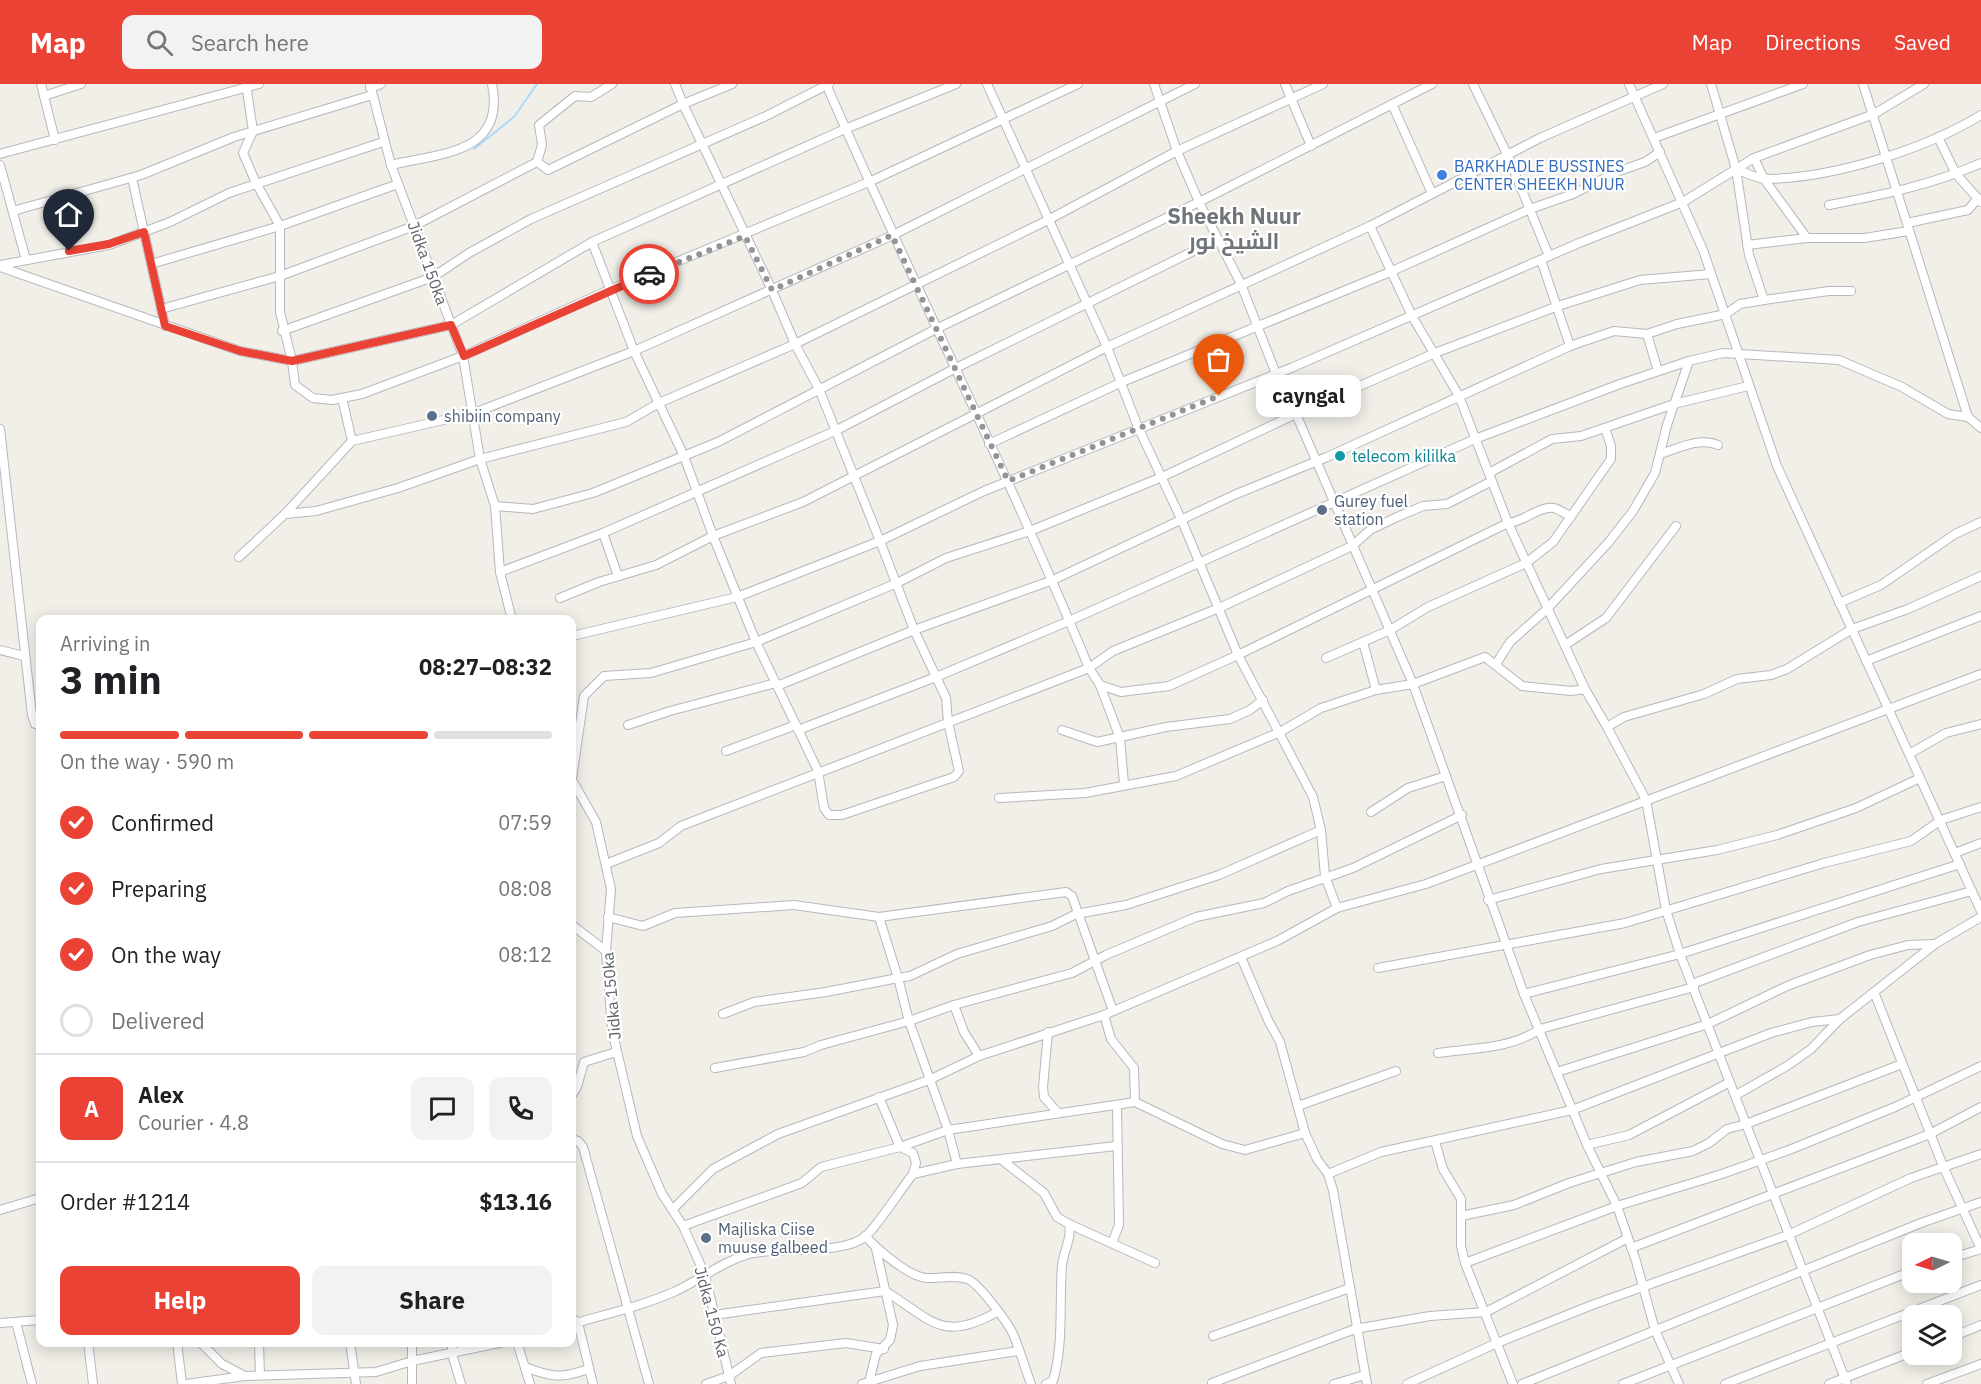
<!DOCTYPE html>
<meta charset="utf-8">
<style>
:root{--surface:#fff;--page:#f2f2f2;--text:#202124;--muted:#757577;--line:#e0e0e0;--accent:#ea4335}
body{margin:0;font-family:"IBM Plex Sans",Cairo,sans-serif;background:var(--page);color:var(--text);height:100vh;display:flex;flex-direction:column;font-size:22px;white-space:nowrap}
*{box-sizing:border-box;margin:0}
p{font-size:20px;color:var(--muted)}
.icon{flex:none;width:33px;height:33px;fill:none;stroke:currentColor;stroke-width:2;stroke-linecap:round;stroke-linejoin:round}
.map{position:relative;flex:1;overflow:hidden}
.sheet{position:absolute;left:36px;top:531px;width:540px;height:732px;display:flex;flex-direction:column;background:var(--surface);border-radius:12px;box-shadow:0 3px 15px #0003}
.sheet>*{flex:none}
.needle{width:39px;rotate:265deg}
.buttons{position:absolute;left:1902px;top:1149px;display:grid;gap:12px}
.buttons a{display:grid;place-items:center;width:60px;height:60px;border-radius:12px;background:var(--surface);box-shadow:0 3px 15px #0003;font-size:30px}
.pin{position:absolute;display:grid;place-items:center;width:51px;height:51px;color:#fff;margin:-62px -26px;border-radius:50% 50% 50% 0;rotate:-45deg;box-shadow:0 0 6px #0007}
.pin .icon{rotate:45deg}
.courier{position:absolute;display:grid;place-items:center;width:60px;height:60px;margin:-30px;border:4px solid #ea4335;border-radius:50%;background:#fff;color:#222;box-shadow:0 2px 8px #0007}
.bubble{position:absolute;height:42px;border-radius:12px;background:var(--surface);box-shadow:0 3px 15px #0003;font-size:20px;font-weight:700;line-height:42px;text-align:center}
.head em{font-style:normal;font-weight:700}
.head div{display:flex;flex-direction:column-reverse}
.head{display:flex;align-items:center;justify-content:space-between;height:102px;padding:0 24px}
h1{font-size:39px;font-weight:700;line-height:45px}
.bar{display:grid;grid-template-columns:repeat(4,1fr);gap:9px 6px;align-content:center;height:72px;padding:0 24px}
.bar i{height:8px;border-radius:4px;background:var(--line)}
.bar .active{background:var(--accent)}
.bar p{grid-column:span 4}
.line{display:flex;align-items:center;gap:15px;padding:0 24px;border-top:2px solid var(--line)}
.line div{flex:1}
.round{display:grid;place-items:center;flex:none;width:63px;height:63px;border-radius:12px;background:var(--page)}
ol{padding:0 24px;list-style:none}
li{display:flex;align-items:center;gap:18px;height:66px}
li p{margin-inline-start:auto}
li .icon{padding:6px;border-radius:50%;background:var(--accent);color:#fff;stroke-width:4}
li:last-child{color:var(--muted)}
li i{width:33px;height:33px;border:3px solid var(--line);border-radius:50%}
.primary-button{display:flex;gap:12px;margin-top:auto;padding:12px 24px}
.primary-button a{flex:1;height:69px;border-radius:12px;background:var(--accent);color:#fff;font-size:24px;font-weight:700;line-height:69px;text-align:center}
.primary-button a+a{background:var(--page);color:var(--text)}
header{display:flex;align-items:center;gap:36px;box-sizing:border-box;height:84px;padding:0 30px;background:var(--accent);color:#fff}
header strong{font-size:28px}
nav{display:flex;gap:33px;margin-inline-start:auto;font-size:21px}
.search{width:420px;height:54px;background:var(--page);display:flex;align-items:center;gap:15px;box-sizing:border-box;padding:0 21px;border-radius:12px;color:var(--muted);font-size:22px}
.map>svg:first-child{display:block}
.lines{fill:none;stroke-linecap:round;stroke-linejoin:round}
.stream{stroke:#aadaff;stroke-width:2}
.minor-casing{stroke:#b5b8bc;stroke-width:10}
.minor{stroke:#fff;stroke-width:8}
.done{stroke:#929495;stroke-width:6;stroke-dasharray:0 10.8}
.route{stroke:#ea4335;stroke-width:8}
.shop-dot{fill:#3f7fe0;stroke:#fff;stroke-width:2}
.service-dot{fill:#5c6f8a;stroke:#fff;stroke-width:2}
.culture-dot{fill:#0f9aa8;stroke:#fff;stroke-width:2}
.labels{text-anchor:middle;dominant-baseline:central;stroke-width:4.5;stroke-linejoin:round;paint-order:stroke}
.shop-label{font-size:16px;fill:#366cbe;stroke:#fff;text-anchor:start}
.street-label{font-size:16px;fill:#5f6368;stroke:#fff}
.service-label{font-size:16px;fill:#4e5e75;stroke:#fff;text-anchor:start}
.culture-label{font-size:16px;fill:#0d838f;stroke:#fff;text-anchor:start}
.district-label{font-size:22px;font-weight:bold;fill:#70757a;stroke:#fff}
</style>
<header>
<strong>Map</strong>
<div class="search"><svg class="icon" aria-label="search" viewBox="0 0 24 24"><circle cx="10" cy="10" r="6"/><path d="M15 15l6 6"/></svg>Search here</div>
<nav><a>Map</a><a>Directions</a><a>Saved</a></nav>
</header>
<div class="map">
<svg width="1981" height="1300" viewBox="0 0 1981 1300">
<rect width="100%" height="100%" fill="#f1efe8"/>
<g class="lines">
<polyline class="stream" points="474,65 514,33 537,0"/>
<g class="minor-casing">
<g id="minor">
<polyline points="41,0 55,56"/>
<polyline points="246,0 253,47 243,69 256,99 280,142 280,228 292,277 295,301 313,314 332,316 362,310 463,272 609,206 869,98 1078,0"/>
<polyline points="370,0 391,81 463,272 480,375 495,422 500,488 512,536"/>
<polyline points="732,0 683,20 772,206 795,260 819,305 880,457 984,407 1291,284 1579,159 1683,118 1754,74 1874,30 1924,0"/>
<path d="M 826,0 C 911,196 1007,386 1089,584 L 1100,601 L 1121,608 L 1169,602 L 1238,571 L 1508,439 C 1524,438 1538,422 1554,424 C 1559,425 1566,430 1571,433"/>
<polyline points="987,0 1107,263 1138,343 1182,437 1238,571 1313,713 1321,746 1325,792 1337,824"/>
<polyline points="1154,0 1177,67 1199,118 1241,200 1276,290 1296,330 1413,600 1524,910 1587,1061 1617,1122 1636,1177 1655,1246 1679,1300"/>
<polyline points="1285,0 1311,62"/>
<polyline points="1473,0 1507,70 1549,172"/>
<polyline points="1629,0 1703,166 1777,382 1981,827"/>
<polyline points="370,4 381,0"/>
<polyline points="44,12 81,0"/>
<polyline points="1392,20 1431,107"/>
<polyline points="1938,53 1956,90 1981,118"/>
<polyline points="1654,54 1803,0"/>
<polyline points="0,70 259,0"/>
<polyline points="1754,74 1764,95 1807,154 1864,154 1909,147"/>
<polyline points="537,78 542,61 539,41 575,12 591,13 612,0"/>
<polyline points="0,81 26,176"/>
<path d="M 391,81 C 441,69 506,70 492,0"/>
<path d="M 1736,85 C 1745,88 1756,95 1766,95 C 1833,94 1924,66 1981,31"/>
<polyline points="132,94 165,242"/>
<path d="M 1829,121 C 1882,111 1932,101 1981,79"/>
<polyline points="13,127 141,91 234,53 372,11"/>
<polyline points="1907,139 1968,126 1978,114"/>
<polyline points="1370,142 1412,232 1459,312 1508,439 1585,605"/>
<polyline points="592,158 634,267 684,372 713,452 803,418 1107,263 1370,142 1540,54 1663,0"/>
<polyline points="1747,161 1807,154"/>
<polyline points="1541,176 1570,262"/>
<polyline points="151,180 280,142 398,100"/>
<polyline points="0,181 109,161 170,138 229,109 383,58"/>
<polyline points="0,183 240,267 292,277 451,241 592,158 845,45 956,0"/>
<polyline points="1764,216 1829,207 1851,207"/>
<polyline points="161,225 280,192 414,142 537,78 548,86 683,20 675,0"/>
<polyline points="282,247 433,193 469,169 531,135 764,33 829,0"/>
<polyline points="1647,250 1658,287"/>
<polyline points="342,314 352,357"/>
<polyline points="1968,333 1981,344"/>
<polyline points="0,345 32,631 35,640 40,640"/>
<polyline points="989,360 1122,298 1390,188 1530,125 1573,110 1619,87 1645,78 1660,68"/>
<path d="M 1660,370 C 1680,364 1699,353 1718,361"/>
<polyline points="1489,389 1552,355 1581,352 1674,320 1748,302"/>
<polyline points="495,422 533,425 593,409 718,358 936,245 1199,118 1432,0"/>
<polyline points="285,430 316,427 398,404 480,375 626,338 659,319 795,260 1048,136 1177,67 1323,0"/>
<polyline points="603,449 618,492"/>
<polyline points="239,473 285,430 352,357 474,329 634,267 893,151 1195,0"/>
<polyline points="500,488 603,449 835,347 954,285 1218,155"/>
<polyline points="560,514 599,498 656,481 713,452 756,558 818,687 824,724 829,731 842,731 954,693 959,687 948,638 946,614 914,546 880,457 737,513 572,552"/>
<polyline points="1839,519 1881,501 1955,450 1981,438"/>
<polyline points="1363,558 1376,606"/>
<polyline points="1565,561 1606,534 1676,442"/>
<polyline points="0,566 24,572"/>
<polyline points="1326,574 1390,546 1428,523 1526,479 1553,458 1611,375 1611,362 1605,344"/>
<polyline points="1866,577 1981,532"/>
<polyline points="1496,580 1510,558 1547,525 1608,459 1633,427 1655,389 1667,341 1689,277"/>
<polyline points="1100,601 1120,654 1124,700"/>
<polyline points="777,602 914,546 1053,496 1234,411 1327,373 1570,262 1614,247 1647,250 1677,240 1726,230 1740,220 1764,216 1749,171 1736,85 1711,0"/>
<polyline points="628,641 670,627 776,599"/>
<polyline points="1607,643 1646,716 1666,826 1680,870 1847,1300"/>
<polyline points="798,646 936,593 1069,537 1475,355 1620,300 1689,277 1723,269 1839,276 1902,303 1948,330 1968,333 1863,0"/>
<polyline points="1062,646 1097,658 1166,643 1230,635 1250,626 1263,616"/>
<polyline points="726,667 796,641"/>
<polyline points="1909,670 1946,649 1981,640"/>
<polyline points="572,695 584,612 604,592 651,589 756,558 897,499 946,474 1030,447 1162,393 1296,330 1435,269 1558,222 1640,196 1711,190"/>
<polyline points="572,696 596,738 611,805 606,867 612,946 637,1052 662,1110 683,1142 705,1191 731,1300"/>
<polyline points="999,714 1085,709 1176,692 1280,648 1321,624 1376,606 1413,600 1485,573 1522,602 1571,607 1585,605 1607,643 1624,633 1704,610 1737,595 1771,591 1787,585 1852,545 1908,525 1981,492"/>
<polyline points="1371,728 1408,704 1446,692"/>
<polyline points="1955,769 1981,759"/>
<polyline points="606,780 659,759 681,742 1089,584 1113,567 1219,524 1352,462 1370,446 1397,433 1423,422 1447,420 1492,397"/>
<polyline points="1488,816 1601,785 1717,766 1777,751 1856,724 1920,694"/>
<polyline points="608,833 643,842 675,829 794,821 879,833 1066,808 1072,812 1113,927"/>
<polyline points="572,841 606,867"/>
<polyline points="1241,873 1268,936 1280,958 1305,1049 1317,1075 1328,1090 1333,1106 1367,1300"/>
<polyline points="1378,884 1625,839 1824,779 1911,757 1941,736 1981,723"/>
<polyline points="1692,900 1858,838 1972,807"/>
<polyline points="1874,908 1943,1082 1981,1165"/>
<polyline points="1524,910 1680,870 1960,780"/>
<polyline points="954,921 964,948 979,972"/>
<polyline points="723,930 754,918 826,908 898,894 879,833"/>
<polyline points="1104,931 1111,955 1134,984 1135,1018 1222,1060 1245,1066 1305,1049"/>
<polyline points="1048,948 1043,1003 1044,1013 1058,1029"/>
<path d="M 1438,969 C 1472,964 1511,965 1540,945 L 1694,903"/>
<polyline points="715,984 804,968 821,961 909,937 954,921 1072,889 1106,871 1196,833 1264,819 1288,807 1353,784 1462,731"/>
<polyline points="1557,988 1708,940 1787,902 1870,871 1908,861 1935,860"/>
<polyline points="572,1011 577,1003 584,978 616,968"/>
<polyline points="1736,1011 1787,982 1811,965 1840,935 1935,860 1981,833"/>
<polyline points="1298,1022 1396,987"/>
<polyline points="572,1055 578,1057 583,1063 649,1300"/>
<polyline points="1435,1057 1443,1085 1461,1115 1461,1162 1465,1179 1513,1300"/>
<polyline points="1587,1061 1629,1051 1730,998"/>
<path d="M 1002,1076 L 1044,1109 L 1057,1133 L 1069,1140 C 1072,1154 1064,1166 1062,1181 C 1059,1220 1064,1259 1053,1297 L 1046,1300"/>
<polyline points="957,1080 948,1046 909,937 898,894 910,892 957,870 1052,842 1076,830 1126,821 1219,791 1321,746"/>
<polyline points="913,1090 957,1080 1116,1062"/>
<polyline points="1328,1090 1381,1068 1572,1026 1771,949 1812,938 1840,935"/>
<polyline points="673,1125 713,1085 778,1050 929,996 979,972 1104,931 1277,857 1337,824 1426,800 1981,590"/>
<polyline points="0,1126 40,1114"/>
<polyline points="1461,1132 1514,1121 1569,1099 1636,1078 1693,1067 1709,1059 1727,1045 1746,1040 1902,980"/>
<polyline points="1069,1140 1155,1179"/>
<polyline points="683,1142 802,1099 821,1083 900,1063 948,1046 1135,1018"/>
<path d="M 865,1152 C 877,1165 908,1192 926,1194 C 940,1195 953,1190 967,1195 C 978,1198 1009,1240 1014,1252 C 1020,1267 1025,1284 1031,1300"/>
<polyline points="1112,1159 1119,1141 1117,1021"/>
<polyline points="1631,1164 1930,1050 1981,1023"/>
<polyline points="1952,1174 1981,1165"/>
<polyline points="1465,1179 1617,1122 1722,1090 1789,1066 1895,1023 1981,982"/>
<path d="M 714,1231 L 885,1207 C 932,1236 942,1259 997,1228"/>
<polyline points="572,1234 578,1239 593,1300"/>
<polyline points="16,1238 32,1300"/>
<polyline points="0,1239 40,1236"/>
<path d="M 572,1240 C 607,1230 642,1222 676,1207 C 701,1195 722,1178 749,1170 C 780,1162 843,1172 866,1152 C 879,1140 900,1106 913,1090 L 916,1079 L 913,1069 L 900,1063 L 879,1013"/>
<polyline points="1213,1252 1350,1204"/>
<polyline points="1952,1253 1981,1241"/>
<polyline points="88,1258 93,1300"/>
<polyline points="177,1258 182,1300"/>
<polyline points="200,1258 222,1280 245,1292 376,1288 412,1277 504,1258"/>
<polyline points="259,1258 260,1291"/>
<polyline points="350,1258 356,1300"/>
<polyline points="412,1258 412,1300"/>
<polyline points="452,1258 452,1270 461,1300"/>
<polyline points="517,1258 530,1300"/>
<path d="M 525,1283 C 551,1293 561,1295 588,1285"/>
<polyline points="869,1298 876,1270 890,1256 893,1241 876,1165"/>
<polyline points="1212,1299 1355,1245 1430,1232 1486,1228 1628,1154"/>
<polyline points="186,1300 245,1292"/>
<polyline points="706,1300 729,1292 761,1269 846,1259 884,1265"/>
<polyline points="862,1300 920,1282 1018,1267"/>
<polyline points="1334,1300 1365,1291"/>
<polyline points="1407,1300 1497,1259 1592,1221 1788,1151 1911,1094 1981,1070"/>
<polyline points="1522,1300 1921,1139 1981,1118"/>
<polyline points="1623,1300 1912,1187"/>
<polyline points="1725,1300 1981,1201"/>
<polyline points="1829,1300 1912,1268"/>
<polyline points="1927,1300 1981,1280"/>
</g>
</g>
<use href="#minor" class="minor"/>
</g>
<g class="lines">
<polyline class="done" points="649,190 745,152 772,206 892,151 1008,397 1219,312"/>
<polyline class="route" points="69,167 109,160 144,148 165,242 240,267 292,277 451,241 464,272 649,190"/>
</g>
<circle class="shop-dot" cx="1442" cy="91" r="6"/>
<g class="service-dot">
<circle cx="432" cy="332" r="6"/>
<circle cx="1322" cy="426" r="6"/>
<circle cx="706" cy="1154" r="6"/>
</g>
<circle class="culture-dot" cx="1340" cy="372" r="6"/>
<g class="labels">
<g class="shop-label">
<text x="1454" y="82">BARKHADLE BUSSINES<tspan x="1454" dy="18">CENTER SHEEKH NUUR</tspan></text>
</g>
<g class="street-label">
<text transform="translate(428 179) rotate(70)">Jidka 150ka</text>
<text transform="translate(611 912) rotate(-95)">Jidka 150ka</text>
<text transform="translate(712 1228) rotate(75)">Jidka 150 Ka</text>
</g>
<g class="service-label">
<text x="444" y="332">shibiin company</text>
<text x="1334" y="417">Gurey fuel<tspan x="1334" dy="18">station</tspan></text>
<text x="718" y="1145">Majliska Ciise<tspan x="718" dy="18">muuse galbeed</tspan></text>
</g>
<g class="culture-label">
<text x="1352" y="372">telecom kililka</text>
</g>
<g class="district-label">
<text x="1234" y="131">Sheekh Nuur<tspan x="1234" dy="25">الشيخ نور</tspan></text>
</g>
</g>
</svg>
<div class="buttons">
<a><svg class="needle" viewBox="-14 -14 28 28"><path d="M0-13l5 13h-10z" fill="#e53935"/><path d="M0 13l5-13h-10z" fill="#757577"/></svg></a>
<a><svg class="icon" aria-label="layers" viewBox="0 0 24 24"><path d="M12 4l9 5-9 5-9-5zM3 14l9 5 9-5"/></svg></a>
</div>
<div class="pin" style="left:1219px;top:312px;background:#ea580c"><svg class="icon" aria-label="bag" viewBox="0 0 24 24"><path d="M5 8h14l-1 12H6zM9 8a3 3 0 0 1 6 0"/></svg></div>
<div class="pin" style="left:69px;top:167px;background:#1f2937"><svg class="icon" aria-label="home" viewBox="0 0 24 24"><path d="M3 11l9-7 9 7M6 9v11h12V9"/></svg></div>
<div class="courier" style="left:649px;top:190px"><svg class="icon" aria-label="car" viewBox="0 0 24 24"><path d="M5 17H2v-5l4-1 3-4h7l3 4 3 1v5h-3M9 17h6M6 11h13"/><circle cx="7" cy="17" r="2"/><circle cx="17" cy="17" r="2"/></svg></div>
<div class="bubble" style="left:1256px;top:291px;width:105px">cayngal</div>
<section class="sheet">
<div class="head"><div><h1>3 min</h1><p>Arriving in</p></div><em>08:27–08:32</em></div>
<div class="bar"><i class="active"></i><i class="active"></i><i class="active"></i><i></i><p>On the way · 590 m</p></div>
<ol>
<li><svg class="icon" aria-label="check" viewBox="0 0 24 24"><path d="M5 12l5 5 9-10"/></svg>Confirmed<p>07:59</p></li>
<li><svg class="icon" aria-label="check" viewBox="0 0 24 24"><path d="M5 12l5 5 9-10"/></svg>Preparing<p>08:08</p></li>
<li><svg class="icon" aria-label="check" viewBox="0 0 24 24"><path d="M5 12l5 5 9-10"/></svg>On the way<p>08:12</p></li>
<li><i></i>Delivered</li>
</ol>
<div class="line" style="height:108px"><b class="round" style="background:var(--accent);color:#fff">A</b><div><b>Alex</b><p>Courier · 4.8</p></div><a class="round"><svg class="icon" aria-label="chat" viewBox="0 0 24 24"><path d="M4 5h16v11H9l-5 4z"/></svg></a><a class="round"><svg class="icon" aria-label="phone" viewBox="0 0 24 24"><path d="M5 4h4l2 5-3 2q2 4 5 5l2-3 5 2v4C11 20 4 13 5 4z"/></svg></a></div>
<div class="line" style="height:78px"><div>Order #1214</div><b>$13.16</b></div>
<div class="primary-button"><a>Help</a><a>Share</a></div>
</section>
</div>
